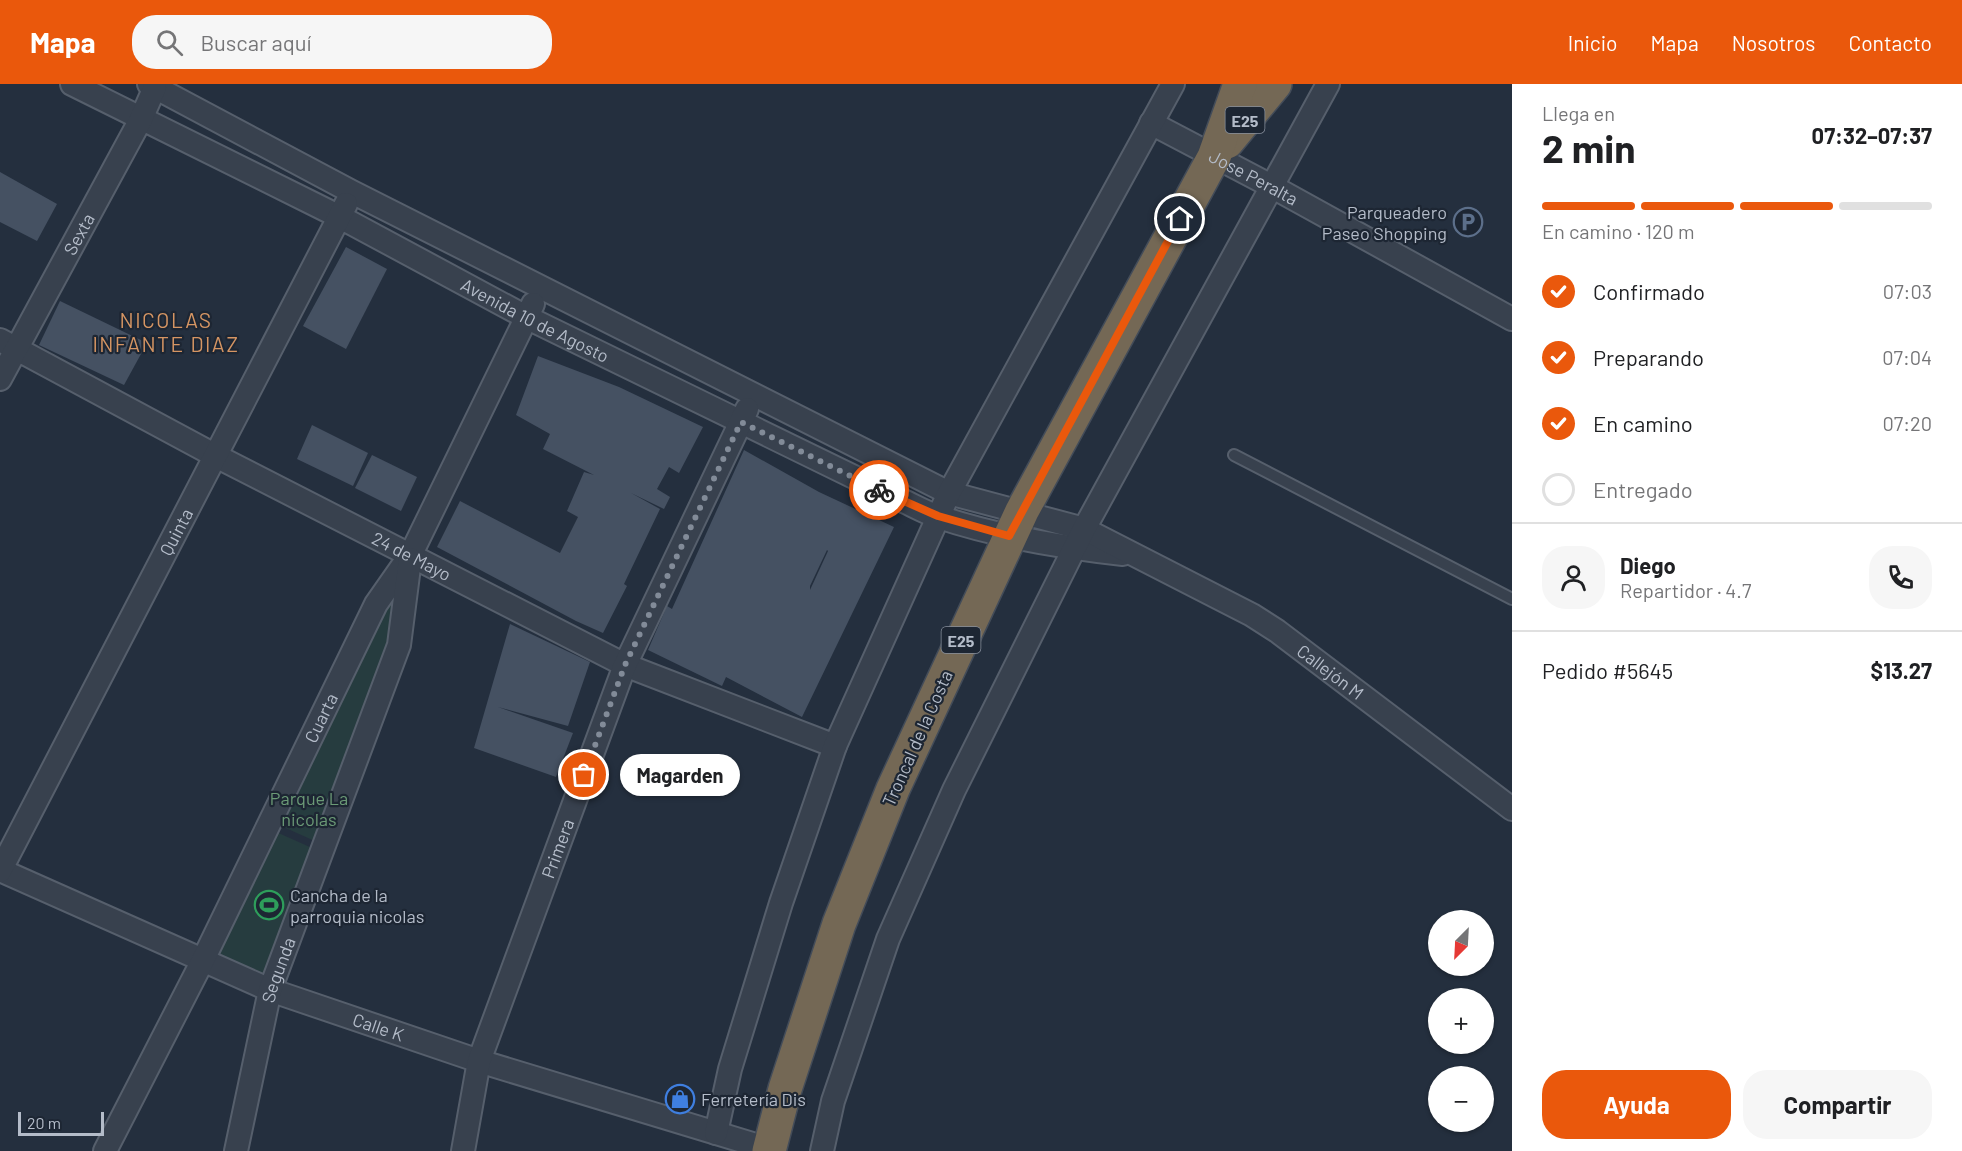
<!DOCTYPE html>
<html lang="es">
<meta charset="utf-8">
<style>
:root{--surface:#fff;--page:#f6f6f6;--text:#202124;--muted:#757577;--line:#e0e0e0;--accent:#ea580c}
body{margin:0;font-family:Barlow,sans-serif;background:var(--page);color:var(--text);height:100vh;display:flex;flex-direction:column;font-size:22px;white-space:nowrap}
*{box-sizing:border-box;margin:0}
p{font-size:20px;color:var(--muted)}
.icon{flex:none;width:33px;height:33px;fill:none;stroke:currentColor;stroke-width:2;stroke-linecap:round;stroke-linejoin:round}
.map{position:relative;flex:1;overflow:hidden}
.side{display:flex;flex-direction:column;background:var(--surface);width:450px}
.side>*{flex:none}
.needle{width:39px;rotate:204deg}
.controls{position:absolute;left:1428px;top:826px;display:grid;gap:12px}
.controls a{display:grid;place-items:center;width:66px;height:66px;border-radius:50%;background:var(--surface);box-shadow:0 2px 4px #0004;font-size:30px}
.scale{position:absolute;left:18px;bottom:15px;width:86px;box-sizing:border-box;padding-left:6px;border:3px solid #b4bcc9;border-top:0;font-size:16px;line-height:21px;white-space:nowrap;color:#b4bcc9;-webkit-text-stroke:4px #1d2633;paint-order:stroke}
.pin{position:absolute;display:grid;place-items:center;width:51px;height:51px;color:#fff;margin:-26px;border:3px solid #fff;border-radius:50%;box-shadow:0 2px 6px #0007}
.courier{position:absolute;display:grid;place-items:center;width:60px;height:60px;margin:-30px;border:4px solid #ea580c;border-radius:50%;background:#fff;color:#222;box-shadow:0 2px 8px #0007}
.bubble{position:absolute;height:42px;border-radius:21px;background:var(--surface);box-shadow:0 2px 4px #0004;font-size:20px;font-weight:700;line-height:42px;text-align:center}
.summary em{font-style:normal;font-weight:700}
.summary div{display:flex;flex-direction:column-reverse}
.summary{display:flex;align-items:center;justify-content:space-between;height:102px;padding:0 30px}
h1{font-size:39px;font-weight:700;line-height:45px}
.bar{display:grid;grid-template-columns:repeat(4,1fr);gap:9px 6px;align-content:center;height:72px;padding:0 30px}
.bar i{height:8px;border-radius:4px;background:var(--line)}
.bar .on{background:var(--accent)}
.bar p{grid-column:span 4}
.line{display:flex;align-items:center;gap:15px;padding:0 30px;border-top:2px solid var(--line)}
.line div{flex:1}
.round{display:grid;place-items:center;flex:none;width:63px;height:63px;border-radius:24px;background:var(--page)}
ol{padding:0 30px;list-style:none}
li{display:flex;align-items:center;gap:18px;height:66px}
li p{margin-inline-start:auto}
li .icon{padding:6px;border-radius:50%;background:var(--accent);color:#fff;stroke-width:4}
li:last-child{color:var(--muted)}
li i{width:33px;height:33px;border:3px solid var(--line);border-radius:50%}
.cta{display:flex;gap:12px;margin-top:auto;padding:12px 30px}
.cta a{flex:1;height:69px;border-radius:24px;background:var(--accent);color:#fff;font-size:24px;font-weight:700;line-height:69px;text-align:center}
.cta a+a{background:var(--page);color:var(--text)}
header{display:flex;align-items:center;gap:36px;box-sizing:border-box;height:84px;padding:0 30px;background:var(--accent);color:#fff}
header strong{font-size:28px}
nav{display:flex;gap:33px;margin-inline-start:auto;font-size:21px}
.search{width:420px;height:54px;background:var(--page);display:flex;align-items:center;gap:15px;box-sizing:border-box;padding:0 21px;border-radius:24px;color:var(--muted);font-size:22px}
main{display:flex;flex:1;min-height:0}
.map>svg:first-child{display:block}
.green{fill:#263c3f}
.building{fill:#455162;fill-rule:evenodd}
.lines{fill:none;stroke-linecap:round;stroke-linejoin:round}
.lane-casing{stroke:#565f6c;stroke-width:14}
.street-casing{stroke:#565f6c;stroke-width:26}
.highway-casing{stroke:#434c59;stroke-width:36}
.lane{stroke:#38414e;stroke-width:10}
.street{stroke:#38414e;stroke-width:22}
.highway{stroke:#746855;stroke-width:33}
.done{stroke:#828b98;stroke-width:6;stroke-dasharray:0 10.8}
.route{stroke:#ea580c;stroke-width:8}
.labels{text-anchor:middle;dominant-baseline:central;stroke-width:4.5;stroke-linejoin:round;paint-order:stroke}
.shield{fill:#1d2633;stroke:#878f9c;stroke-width:1.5}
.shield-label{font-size:16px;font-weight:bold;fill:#b4bcc9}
.street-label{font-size:18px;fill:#b4bcc9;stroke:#1d2633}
.poi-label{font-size:18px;fill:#b4bcc9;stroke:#1d2633;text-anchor:start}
.park-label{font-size:18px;fill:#6b9a76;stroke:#1d2633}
.quarter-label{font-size:21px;letter-spacing:1.5px;fill:#d59563;stroke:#1d2633}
</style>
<header>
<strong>Mapa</strong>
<div class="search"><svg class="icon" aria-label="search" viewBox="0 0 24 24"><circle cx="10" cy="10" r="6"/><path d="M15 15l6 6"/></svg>Buscar aquí</div>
<nav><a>Inicio</a><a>Mapa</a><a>Nosotros</a><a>Contacto</a></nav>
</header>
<main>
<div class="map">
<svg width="1512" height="1067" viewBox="0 0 1512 1067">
<rect width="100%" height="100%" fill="#242f3e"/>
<g class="green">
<polygon points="399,504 395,570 317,758 279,741 377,534"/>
<polygon points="274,747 321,768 264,896 216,873"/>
</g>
<g class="building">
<polygon points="0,88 57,120 37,157 0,138"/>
<polygon points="346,163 387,185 346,265 303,242"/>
<polygon points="60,217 147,259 124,301 39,261"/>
<polygon points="538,272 619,303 703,343 679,389 669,383 657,405 670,413 664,425 631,409 660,425 624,500 627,502 603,549 576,537 437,463 460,417 560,469 578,433 567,427 584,388 594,391 543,365 550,350 516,331"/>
<polygon points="312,341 368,369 353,402 297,375"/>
<path d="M 744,366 L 819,408 L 894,443 L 802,633 L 726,593 L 722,602 L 648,566 L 667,522 L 672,525 ZM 827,466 L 828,467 L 810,506 L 810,502 Z"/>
<polygon points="372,371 417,393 401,427 355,404"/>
<polygon points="510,540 590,578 568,642 498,623 573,649 556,693 474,664"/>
</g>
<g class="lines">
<g class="lane-casing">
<polyline id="lane" points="1234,371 1512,515"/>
</g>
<g class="street-casing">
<g id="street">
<path id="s1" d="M 72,0 L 340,133 L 526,233 L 897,414 C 911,420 924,428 939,433 C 998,453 1061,463 1123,470"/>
<path id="s2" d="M 149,0 L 352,108 L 949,409 L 1084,445 L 1252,531 L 1277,547 L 1512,725"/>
<path id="s3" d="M 1151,39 L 1273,103 L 1512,235"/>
<path id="s4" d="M 0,256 L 216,372 L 625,581 L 835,662"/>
<path id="s5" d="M 0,295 L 141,35 L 155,3"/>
<path id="s6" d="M 0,786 L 270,906 L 479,977 L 769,1065"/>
<path id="s7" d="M 0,787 L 346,120"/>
<polyline points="716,1049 730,985 781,819 835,662 949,409 1173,0"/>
<path id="s8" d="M 105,1067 L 202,878 L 376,520 L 411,470 L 533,220"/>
<path id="s9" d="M 236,1067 L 270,906 L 399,561 L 410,475"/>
<path id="s10" d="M 463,1067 L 479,977 L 625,581 L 747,325"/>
<polyline points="822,1067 833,1017 888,855 954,706 1084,445 1328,0"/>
</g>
</g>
<g class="highway-casing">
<g id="highway">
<polyline points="1227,58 1275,0"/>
<polyline points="769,1067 785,1005 839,840 893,705 1022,427 1214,73 1240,0"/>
</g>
</g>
<use href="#lane" class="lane"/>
<use href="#street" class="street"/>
<use href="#highway" class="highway"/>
</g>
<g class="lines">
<polyline class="done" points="584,691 625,581 741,338 879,406"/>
<polyline class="route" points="879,406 938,432 1009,452 1180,135"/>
</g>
<defs>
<g id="parking-ring" transform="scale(1.5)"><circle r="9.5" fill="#1d2633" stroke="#5c6f8a" stroke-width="1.5"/><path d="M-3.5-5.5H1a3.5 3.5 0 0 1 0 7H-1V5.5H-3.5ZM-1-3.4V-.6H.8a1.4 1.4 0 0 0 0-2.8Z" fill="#5c6f8a"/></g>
<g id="stadium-ring" transform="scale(1.5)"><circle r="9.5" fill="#1d2633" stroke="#2e9e5b" stroke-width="1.5"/><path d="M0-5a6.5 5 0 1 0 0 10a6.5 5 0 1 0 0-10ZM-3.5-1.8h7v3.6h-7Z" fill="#2e9e5b"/></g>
<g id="shop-ring" transform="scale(1.5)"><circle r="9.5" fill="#1d2633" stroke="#3f7fe0" stroke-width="1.5"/><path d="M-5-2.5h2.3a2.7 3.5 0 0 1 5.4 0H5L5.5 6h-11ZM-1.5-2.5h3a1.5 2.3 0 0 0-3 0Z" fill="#3f7fe0"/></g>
</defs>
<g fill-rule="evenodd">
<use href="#parking-ring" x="1468" y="138"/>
<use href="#stadium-ring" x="269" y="821"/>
<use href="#shop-ring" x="680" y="1015"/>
</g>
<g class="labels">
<g class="shield">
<rect x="1225.5" y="23" width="39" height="26" rx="4.5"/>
<rect x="941.5" y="543" width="39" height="26" rx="4.5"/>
</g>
<g class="shield-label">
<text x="1245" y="36">E25</text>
<text x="961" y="556">E25</text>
</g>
<g class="street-label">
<text stroke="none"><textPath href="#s3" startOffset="116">Jose Peralta</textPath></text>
<text stroke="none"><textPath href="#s5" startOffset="165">Sexta</textPath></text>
<text stroke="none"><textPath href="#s1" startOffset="520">Avenida 10 de Agosto</textPath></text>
<text stroke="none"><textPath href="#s7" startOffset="382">Quinta</textPath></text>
<text stroke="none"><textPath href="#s4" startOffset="465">24 de Mayo</textPath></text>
<text stroke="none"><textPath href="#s2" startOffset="1324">Callejón M</textPath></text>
<text stroke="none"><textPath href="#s8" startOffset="484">Cuarta</textPath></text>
<text transform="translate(917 654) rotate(-66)">Troncal de la Costa</text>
<text stroke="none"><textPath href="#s10" startOffset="318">Primera</textPath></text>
<text stroke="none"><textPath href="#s9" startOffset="186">Segunda</textPath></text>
<text stroke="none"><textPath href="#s6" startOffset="410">Calle K</textPath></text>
</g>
<g class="poi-label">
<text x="1447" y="128" text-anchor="end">Parqueadero<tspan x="1447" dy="21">Paseo Shopping</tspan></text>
<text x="290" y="811">Cancha de la<tspan x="290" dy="21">parroquia nicolas</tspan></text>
<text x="701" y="1015">Ferretería Dis</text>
</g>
<g class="park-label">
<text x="309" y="714">Parque La<tspan x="309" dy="21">nicolas</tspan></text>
</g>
<g class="quarter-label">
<text x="166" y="235">NICOLAS<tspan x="166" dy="24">INFANTE DIAZ</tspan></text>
</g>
</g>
</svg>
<div class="controls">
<a><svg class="needle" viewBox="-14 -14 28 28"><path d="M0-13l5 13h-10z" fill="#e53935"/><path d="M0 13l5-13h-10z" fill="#757577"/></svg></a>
<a>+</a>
<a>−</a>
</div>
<div class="scale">20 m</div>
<div class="pin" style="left:584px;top:691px;background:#ea580c"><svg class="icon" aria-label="bag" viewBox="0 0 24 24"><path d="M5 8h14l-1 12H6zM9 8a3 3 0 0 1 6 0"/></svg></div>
<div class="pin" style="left:1180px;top:135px;background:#1f2937"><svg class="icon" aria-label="home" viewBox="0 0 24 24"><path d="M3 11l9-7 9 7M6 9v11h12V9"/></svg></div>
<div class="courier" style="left:879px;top:406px"><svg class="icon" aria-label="bike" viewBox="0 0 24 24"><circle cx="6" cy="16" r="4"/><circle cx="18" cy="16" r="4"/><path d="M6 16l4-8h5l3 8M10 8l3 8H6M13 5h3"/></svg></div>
<div class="bubble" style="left:620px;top:670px;width:120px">Magarden</div>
</div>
<section class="side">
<div class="summary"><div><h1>2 min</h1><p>Llega en</p></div><em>07:32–07:37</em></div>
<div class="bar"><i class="on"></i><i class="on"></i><i class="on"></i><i></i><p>En camino · 120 m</p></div>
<ol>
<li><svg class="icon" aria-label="check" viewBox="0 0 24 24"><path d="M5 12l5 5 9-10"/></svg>Confirmado<p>07:03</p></li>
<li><svg class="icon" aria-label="check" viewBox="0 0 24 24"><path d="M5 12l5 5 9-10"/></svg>Preparando<p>07:04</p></li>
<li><svg class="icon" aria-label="check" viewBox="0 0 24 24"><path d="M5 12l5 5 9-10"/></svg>En camino<p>07:20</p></li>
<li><i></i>Entregado</li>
</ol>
<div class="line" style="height:108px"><a class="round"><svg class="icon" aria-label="person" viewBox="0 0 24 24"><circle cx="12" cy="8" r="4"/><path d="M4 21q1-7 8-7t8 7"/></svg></a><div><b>Diego</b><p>Repartidor · 4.7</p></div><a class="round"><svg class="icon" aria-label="phone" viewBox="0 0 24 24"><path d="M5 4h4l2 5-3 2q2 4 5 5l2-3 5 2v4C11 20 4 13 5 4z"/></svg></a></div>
<div class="line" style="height:78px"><div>Pedido #5645</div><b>$13.27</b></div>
<div class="cta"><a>Ayuda</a><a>Compartir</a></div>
</section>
</main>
